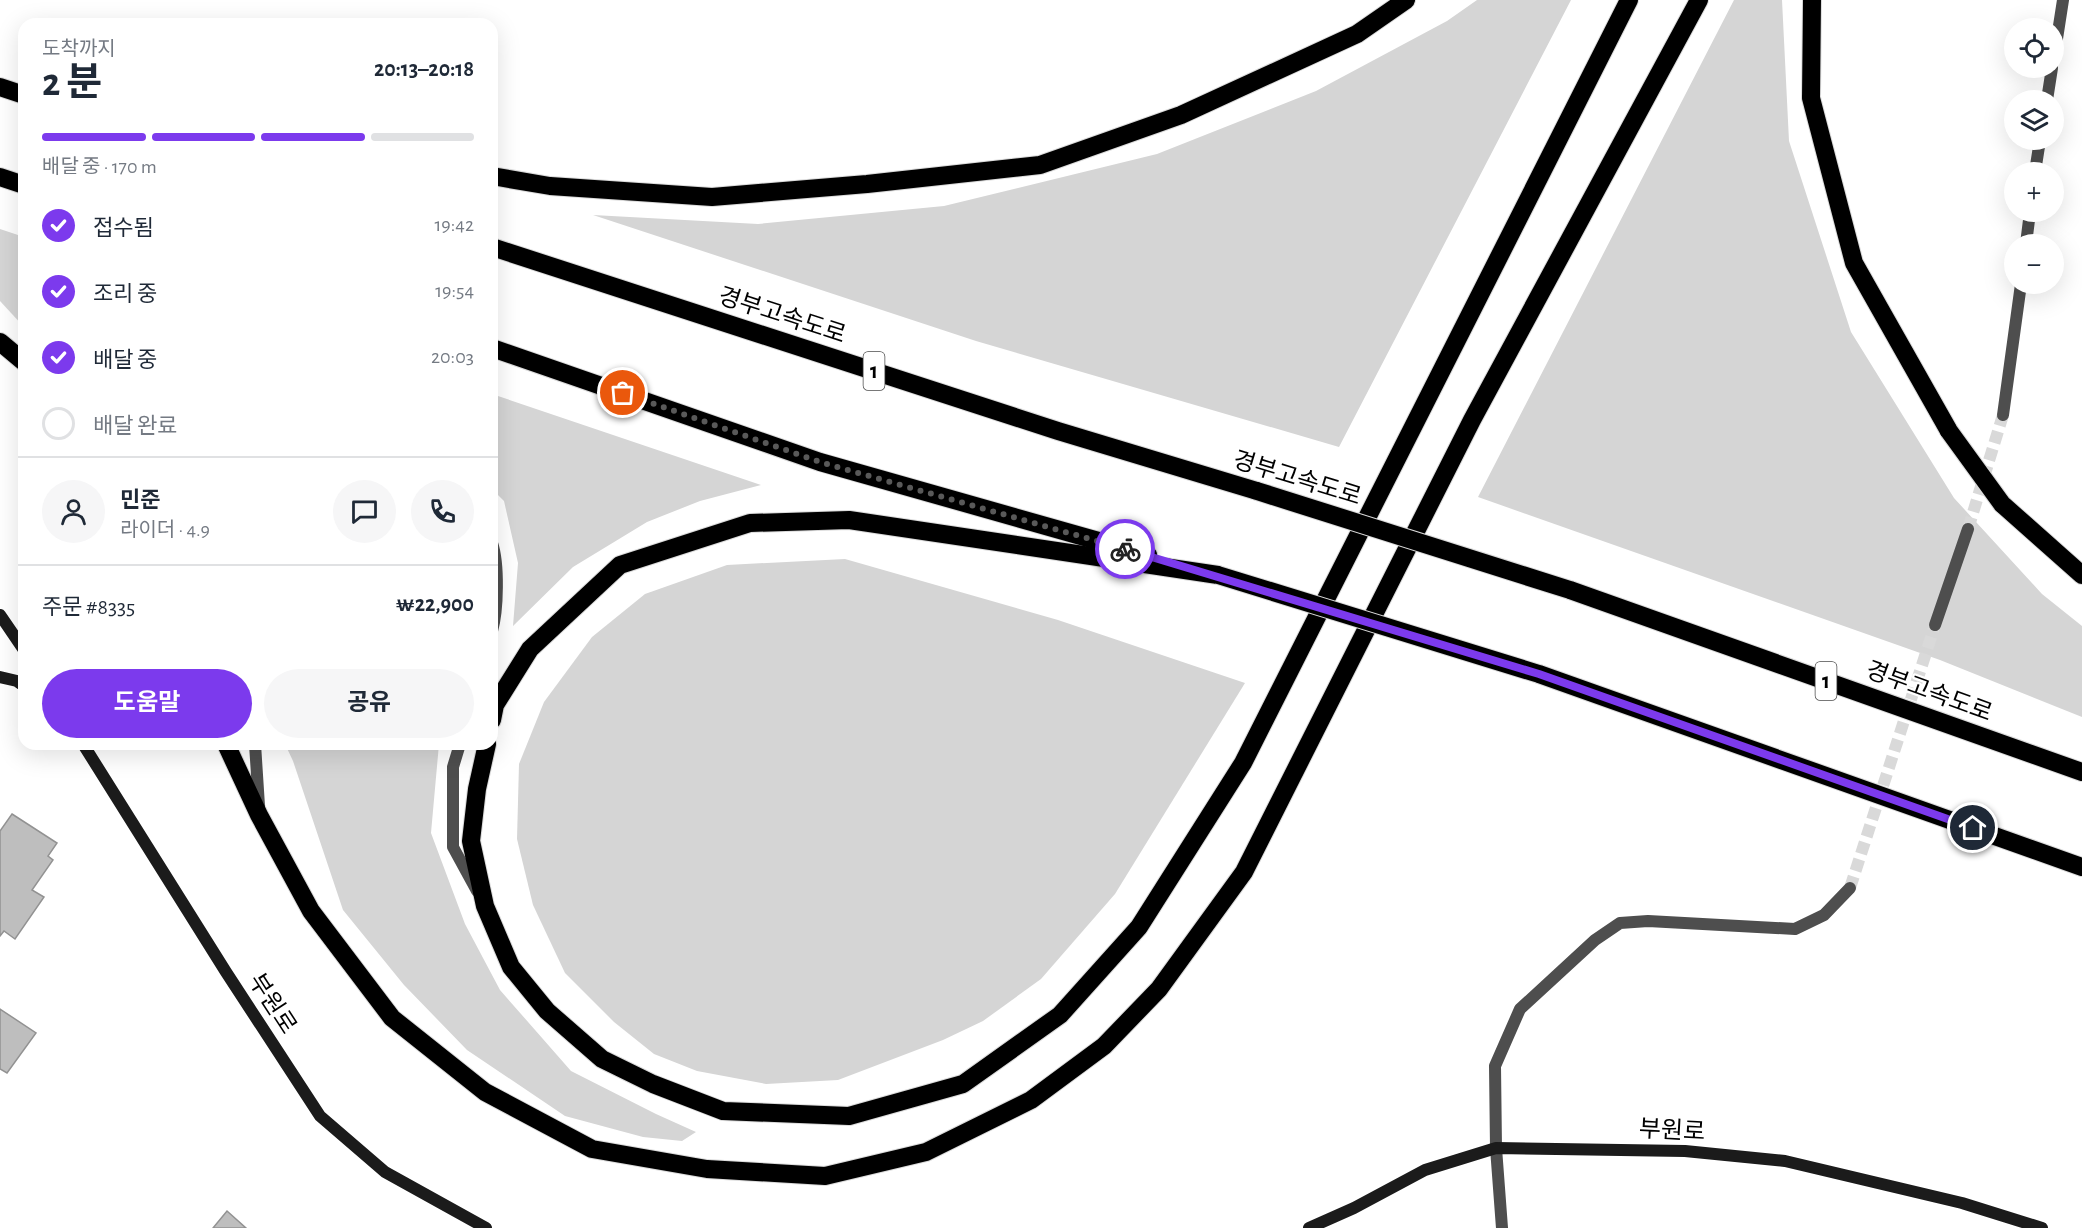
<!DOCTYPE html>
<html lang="ko">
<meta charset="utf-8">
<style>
:root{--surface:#fff;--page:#f6f6f7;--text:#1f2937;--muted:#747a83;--line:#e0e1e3;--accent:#7c3aed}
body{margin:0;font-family:"Alegreya Sans","Noto Sans KR",sans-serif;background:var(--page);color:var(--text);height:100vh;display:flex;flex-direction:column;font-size:22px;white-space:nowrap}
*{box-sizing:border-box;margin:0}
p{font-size:20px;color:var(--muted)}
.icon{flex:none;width:33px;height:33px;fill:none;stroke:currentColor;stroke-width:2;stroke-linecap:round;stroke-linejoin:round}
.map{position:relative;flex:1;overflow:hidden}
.side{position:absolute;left:18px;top:18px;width:480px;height:732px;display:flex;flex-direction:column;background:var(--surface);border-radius:18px;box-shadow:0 6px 24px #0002}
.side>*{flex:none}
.buttons{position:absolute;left:2004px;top:18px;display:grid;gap:12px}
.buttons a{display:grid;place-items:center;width:60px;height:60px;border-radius:50%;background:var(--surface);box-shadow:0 6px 24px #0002;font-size:30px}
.pin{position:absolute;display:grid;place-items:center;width:51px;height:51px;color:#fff;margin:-26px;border:3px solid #fff;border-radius:50%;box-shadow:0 2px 6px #0007}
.courier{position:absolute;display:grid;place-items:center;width:60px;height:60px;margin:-30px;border:4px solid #7c3aed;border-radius:50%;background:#fff;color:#222;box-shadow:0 2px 8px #0007}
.overview em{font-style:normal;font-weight:700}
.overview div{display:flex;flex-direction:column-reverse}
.overview{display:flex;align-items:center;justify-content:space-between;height:102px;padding:0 24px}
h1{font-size:39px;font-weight:700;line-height:45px}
.bar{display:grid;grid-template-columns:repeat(4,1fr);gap:9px 6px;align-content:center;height:72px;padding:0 24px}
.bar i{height:8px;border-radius:4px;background:var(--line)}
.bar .selected{background:var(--accent)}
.bar p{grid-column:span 4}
.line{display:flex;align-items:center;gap:15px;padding:0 24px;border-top:2px solid var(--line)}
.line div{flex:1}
.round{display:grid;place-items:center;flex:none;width:63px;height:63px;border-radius:32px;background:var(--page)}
ol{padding:0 24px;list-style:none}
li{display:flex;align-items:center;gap:18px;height:66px}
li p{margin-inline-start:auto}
li .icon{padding:6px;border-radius:50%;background:var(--accent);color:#fff;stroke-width:4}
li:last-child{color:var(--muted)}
li i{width:33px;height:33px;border:3px solid var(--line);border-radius:50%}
.cta{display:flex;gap:12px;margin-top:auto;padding:12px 24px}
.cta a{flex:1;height:69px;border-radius:36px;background:var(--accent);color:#fff;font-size:24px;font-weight:700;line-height:69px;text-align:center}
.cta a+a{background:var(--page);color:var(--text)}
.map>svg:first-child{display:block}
.green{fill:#d5d5d5}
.building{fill:#bebebe;stroke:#929292;stroke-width:1.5}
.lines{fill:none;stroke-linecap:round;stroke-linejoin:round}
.street-tunnel{stroke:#d9d9d9;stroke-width:12;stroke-dasharray:12 6;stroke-linecap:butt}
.highway-casing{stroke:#dbdbdb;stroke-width:20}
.lane{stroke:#4e4e4e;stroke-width:12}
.street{stroke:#4e4e4e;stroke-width:12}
.secondary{stroke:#1b1b1b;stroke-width:12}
.highway{stroke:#000;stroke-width:18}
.highway-bridge-casing{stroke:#dbdbdb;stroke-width:20;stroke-linecap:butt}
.highway-bridge{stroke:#000;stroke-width:18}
.done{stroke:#595959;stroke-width:6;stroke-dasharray:0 10.8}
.route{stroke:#7c3aed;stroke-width:8}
.labels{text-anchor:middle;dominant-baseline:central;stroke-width:4.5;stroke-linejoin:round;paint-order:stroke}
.shield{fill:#fff;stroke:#4c4c4c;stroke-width:1.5}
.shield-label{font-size:22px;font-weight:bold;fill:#000}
.street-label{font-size:24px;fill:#000;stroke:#fff}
</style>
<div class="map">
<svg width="2082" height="1228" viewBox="0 0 2082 1228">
<rect width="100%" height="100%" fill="#fff"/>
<g class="green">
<polygon points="1477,0 1571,0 1339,447 976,341 593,215 758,224 944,206 1157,154 1316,91 1447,21"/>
<polygon points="1734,0 1782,0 1789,141 1851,332 1954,498 2042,594 2082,626 2082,717 1940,660 1478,497"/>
<polygon points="0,229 24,237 24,327 0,301"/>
<polygon points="492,394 761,485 700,501 647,522 573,567 513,626 518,563 504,501 492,489"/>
<polygon points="845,559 1058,620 1245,683 1115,894 1041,979 983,1021 943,1040 838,1080 766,1084 697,1071 654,1054 614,1022 565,973 533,905 517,839 519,764 544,702 592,637 645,594 727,565"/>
<polygon points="285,744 439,744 431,833 465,924 500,990 571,1071 656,1114 696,1132 682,1141 643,1137 565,1116 467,1050 404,985 343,910 293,761"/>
</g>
<g class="building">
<polygon points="12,814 57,843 48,856 53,860 32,890 44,897 15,939 4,931 0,936 0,831"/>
<polygon points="0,1009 36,1033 7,1073 0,1069"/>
<polygon points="227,1211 246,1228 213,1228"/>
</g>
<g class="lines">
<g class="street-tunnel">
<polyline points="1968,529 2003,415"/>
<polyline points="1850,888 1935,625"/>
</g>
<g class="highway-casing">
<g id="highway">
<polyline points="1812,0 1811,98 1854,263 1949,431"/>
<polyline points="0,87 24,95"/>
<polyline points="492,176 550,186 712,197 867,184 1040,165 1181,115 1357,34 1406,0"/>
<polyline points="0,177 24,185"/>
<polyline points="492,247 1058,431 1257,491"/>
<polyline points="0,342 24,362"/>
<polyline points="492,348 820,462 1148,555"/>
<polyline points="2002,504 2082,575"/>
<polyline points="1570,590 2082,772"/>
<polyline points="1539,674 2082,867"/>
<polyline points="492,720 495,705 530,649 620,565 750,523 849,520 1218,575"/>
<polyline points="226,744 259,815 311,911 392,1018 485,1092 592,1149 707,1169 825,1176 926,1152 1031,1100 1104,1046 1159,989 1244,872 1472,420 1699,0"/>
<polyline points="487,744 477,789 471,841 485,906 511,967 547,1011 602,1059 653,1084 723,1111 849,1116 963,1084 1060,1015 1139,927 1243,763 1629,0"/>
</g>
</g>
<g class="lane">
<path d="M 492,543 C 499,564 498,610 492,631"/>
<polyline points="255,744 259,806"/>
<polyline points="460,744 453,767 453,847 477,891"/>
</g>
<g class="street">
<polyline points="2054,58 2063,0"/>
<polyline points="2047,100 2052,68"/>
<polyline points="2035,172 2040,140"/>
<polyline points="2026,244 2030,212"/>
<polyline points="2003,415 2021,284"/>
<polyline points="1935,625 1968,529"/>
<polyline points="1502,1228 1496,1148 1495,1066 1520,1009 1595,940 1620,923 1648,921 1795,929 1824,915 1850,888"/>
</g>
<g class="secondary">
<polyline points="0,615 24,650"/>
<polyline points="0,677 17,681 24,686"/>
<polyline points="83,744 226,972 320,1116 385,1172 486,1228"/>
<polyline points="1309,1228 1354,1208 1425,1170 1496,1148 1685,1151 1785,1161 1962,1203 2042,1228"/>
</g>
<use href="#highway" class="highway"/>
<g class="highway-bridge-casing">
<g id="highway-bridge">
<polyline points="1949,431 2002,504"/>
<polyline points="1257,491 1570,590"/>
<polyline points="1218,575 1539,674"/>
</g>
</g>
<use href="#highway-bridge" class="highway-bridge"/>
</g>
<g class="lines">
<polyline class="done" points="623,393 820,462 1125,549"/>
<polyline class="route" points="1125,549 1539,674 1973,828"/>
</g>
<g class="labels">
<g class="shield">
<rect x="863.5" y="352" width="21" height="38" rx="4.5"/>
<rect x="1815.5" y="662" width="21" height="38" rx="4.5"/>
</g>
<g class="shield-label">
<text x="874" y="371">1</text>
<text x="1826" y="681">1</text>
</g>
<g class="street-label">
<text transform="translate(782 316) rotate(18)">경부고속도로</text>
<text transform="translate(1297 479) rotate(17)">경부고속도로</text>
<text transform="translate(1929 692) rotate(20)">경부고속도로</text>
<text transform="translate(272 1004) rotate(57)">부원로</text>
<text transform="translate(1672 1131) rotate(3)">부원로</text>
</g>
</g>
</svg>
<div class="buttons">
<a><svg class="icon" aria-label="locate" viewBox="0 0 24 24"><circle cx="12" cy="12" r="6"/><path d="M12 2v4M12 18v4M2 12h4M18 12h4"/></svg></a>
<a><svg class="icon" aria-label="layers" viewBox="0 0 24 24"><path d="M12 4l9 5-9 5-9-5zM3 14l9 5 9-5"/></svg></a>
<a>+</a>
<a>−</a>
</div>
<div class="pin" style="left:623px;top:393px;background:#ea580c"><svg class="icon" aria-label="bag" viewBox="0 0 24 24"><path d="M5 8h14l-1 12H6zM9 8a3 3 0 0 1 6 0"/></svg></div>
<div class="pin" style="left:1973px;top:828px;background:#1f2937"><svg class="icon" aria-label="home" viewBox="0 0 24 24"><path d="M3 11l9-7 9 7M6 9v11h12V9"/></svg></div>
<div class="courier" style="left:1125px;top:549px"><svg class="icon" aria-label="bike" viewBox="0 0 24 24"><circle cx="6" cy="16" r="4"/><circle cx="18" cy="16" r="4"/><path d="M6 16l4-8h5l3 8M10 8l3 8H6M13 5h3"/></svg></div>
<section class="side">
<div class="overview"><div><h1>2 분</h1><p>도착까지</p></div><em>20:13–20:18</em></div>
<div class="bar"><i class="selected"></i><i class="selected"></i><i class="selected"></i><i></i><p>배달 중 · 170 m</p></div>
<ol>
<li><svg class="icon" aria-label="check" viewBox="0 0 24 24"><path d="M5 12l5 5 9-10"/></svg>접수됨<p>19:42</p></li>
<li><svg class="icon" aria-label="check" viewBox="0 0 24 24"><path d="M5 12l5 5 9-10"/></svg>조리 중<p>19:54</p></li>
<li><svg class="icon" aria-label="check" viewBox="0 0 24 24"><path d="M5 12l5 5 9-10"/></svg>배달 중<p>20:03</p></li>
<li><i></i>배달 완료</li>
</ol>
<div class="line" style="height:108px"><a class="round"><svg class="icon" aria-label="person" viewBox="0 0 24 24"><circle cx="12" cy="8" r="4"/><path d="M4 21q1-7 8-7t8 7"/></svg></a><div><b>민준</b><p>라이더 · 4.9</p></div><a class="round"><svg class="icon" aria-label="chat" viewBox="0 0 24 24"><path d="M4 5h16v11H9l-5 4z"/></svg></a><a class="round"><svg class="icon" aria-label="phone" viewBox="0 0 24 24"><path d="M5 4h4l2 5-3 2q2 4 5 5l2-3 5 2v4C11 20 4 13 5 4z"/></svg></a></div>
<div class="line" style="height:78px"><div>주문 #8335</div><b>₩22,900</b></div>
<div class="cta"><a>도움말</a><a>공유</a></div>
</section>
</div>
